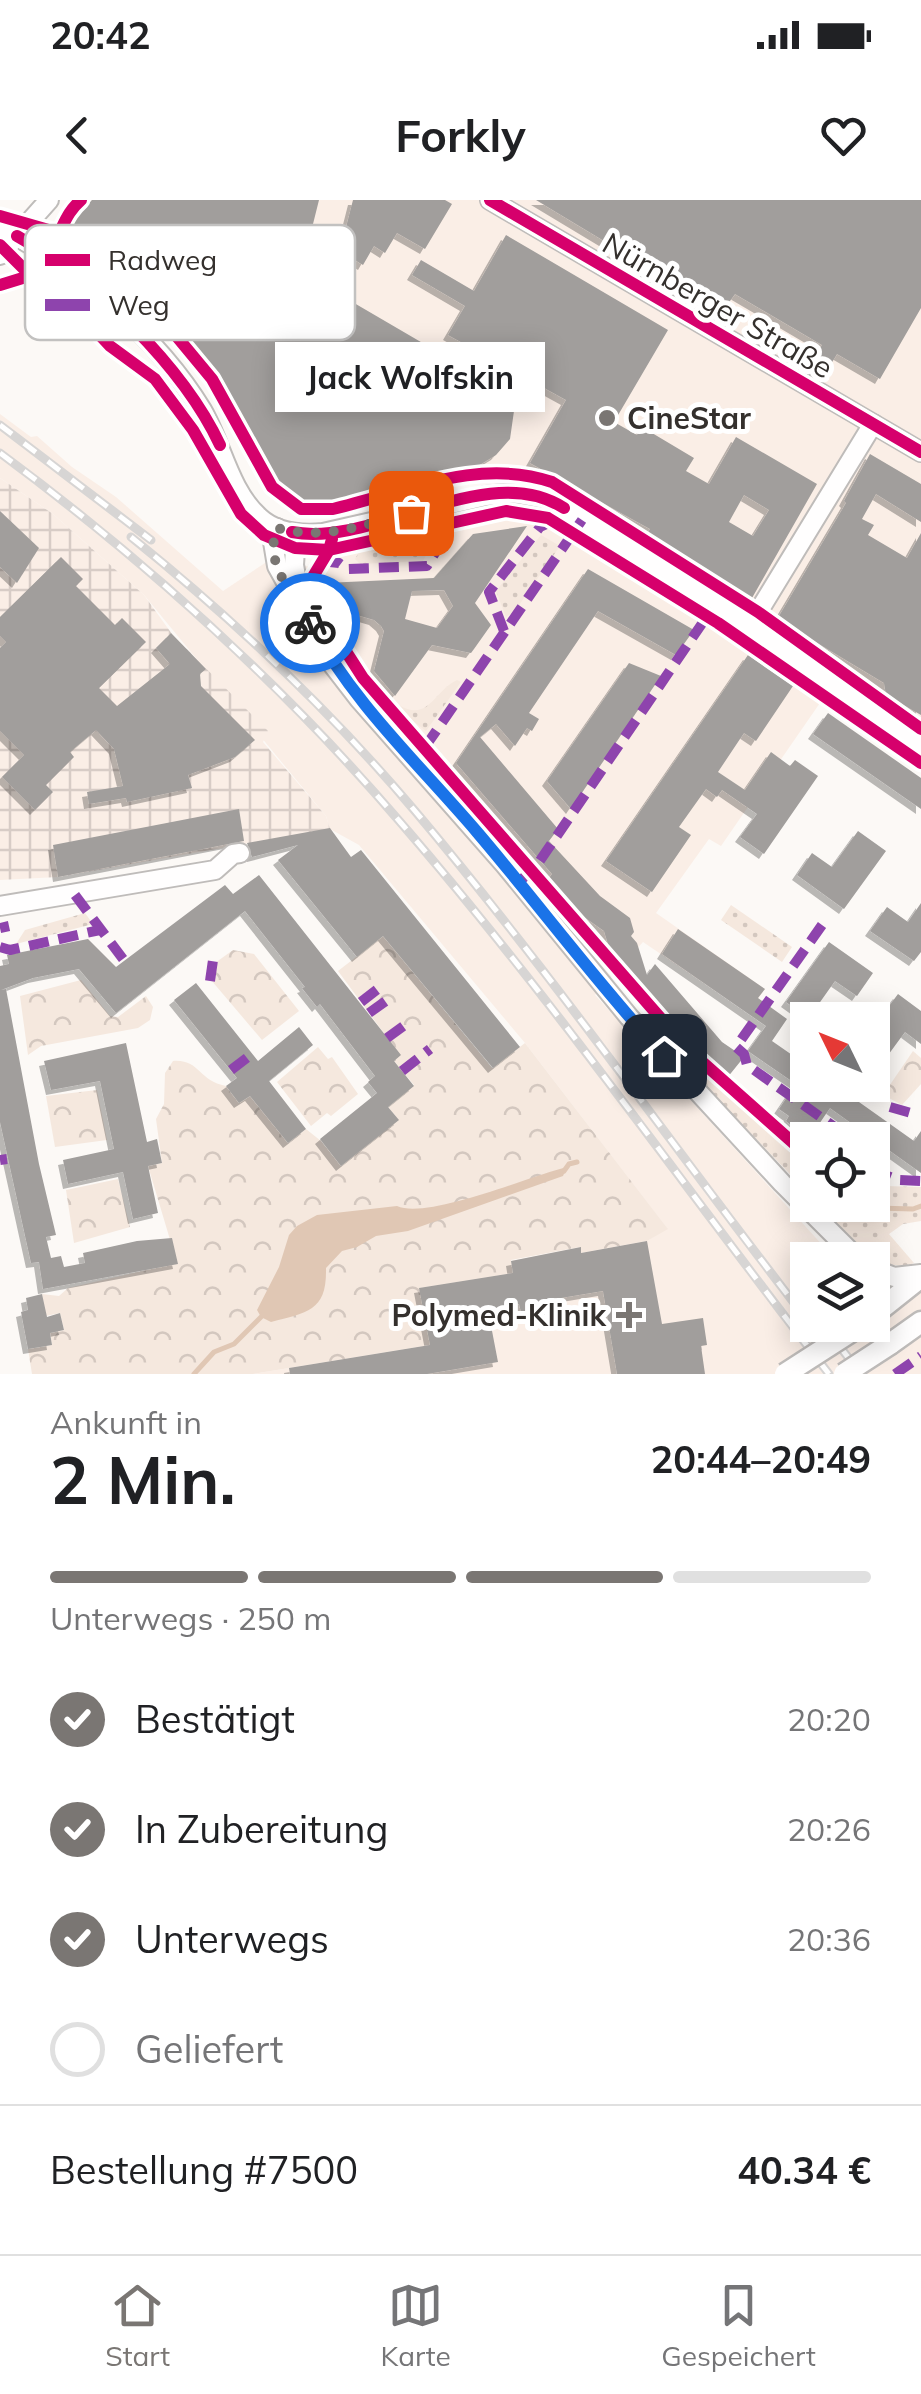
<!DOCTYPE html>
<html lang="de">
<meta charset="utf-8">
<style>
:root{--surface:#fff;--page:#f6f6f6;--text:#202124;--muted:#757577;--line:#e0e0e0;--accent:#7a7673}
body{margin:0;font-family:Mulish,sans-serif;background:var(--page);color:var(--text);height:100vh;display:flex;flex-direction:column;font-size:38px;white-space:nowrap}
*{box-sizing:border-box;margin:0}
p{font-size:32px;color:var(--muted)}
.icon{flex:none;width:55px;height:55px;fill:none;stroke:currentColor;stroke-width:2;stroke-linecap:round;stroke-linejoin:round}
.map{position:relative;height:1174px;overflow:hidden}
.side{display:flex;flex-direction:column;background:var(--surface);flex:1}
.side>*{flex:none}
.needle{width:65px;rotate:313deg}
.buttons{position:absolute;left:790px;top:802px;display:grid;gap:20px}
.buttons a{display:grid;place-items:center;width:100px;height:100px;border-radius:0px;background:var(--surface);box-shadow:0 5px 25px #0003;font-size:50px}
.pin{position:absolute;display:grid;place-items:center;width:85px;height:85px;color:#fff;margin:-42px;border-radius:20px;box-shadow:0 5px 15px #0006}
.courier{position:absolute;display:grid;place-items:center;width:100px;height:100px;margin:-50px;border:8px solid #1a73e8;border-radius:50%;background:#fff;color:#222;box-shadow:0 2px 12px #0007}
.bubble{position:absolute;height:70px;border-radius:0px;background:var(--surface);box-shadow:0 5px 25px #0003;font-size:32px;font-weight:700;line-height:70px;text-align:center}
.headline em{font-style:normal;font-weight:700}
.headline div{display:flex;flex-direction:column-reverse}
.headline{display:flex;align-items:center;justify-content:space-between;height:170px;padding:0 50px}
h1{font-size:65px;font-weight:700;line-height:75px}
.bar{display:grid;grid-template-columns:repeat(4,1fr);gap:15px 10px;align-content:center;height:120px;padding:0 50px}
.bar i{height:12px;border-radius:8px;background:var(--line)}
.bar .on{background:var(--accent)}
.bar p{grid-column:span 4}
.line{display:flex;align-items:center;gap:25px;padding:0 50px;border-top:2px solid var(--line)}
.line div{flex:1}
ol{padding:0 50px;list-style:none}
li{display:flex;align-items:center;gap:30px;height:110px}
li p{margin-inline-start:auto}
li .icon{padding:10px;border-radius:50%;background:var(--accent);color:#fff;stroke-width:4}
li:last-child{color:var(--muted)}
li i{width:55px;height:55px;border:5px solid var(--line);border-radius:50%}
.status{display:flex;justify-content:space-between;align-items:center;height:70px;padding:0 50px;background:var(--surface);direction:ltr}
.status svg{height:28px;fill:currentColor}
header{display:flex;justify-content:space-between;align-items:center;height:130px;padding:0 50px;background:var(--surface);font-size:45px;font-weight:700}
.tab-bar{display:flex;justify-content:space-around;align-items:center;height:140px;border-top:2px solid var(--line);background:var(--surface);font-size:28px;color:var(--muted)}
.tab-bar a{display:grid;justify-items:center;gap:5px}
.tab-bar .on{color:var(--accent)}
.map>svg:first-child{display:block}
.built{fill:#faeee6}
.industrial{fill:url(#industrial-grid)}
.grass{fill:url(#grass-dots)}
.park{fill:url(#park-crowns)}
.water{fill:#e0c7b4}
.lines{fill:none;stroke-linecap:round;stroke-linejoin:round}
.stream{stroke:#e0c7b4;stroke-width:5}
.building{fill:#a19e9c;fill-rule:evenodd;filter:url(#shadow)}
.minor-casing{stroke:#bfbcba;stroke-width:22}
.major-casing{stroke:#bfbcba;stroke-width:25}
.minor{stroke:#fffefe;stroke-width:18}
.major{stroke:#fffefe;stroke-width:20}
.rail-casing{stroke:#d7d5d4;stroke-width:9}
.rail{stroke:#fff;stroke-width:5;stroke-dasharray:15;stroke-linecap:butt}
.major-bridge-casing{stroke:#bfbcba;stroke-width:25;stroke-linecap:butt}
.major-bridge{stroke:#fffefe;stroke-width:20}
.quiet{stroke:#8e44ad;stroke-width:10;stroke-dasharray:20 10;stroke-linecap:butt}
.cycleway-casing{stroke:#fff;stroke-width:19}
.cycleway{stroke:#d6006c;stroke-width:12}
.done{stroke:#7a7673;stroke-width:10;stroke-dasharray:0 18}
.route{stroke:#1a73e8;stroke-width:12}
.poi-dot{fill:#7a7673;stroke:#fff;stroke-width:4}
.labels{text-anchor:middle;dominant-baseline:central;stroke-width:10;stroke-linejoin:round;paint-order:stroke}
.street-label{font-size:30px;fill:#34302d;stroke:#fff}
.poi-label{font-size:30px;font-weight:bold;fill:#34302d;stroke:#fff;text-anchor:start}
.key{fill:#fff;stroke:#c2c1c0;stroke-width:2.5}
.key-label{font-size:28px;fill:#34302d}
</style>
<div class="status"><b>20:42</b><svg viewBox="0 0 49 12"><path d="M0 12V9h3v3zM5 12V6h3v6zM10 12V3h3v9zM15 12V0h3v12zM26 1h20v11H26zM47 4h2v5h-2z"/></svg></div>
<header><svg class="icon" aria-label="back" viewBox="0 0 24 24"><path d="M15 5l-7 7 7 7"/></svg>Forkly<svg class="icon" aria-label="heart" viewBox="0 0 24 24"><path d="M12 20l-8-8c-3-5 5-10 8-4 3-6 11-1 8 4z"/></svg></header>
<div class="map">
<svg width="921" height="1174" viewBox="0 0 921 1174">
<defs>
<pattern id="industrial-grid" width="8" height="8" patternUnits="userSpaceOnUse" patternTransform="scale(2.5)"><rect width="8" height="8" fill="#faeee6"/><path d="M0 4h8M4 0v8" fill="none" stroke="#d7ccc6"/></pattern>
<pattern id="grass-dots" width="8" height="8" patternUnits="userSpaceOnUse" patternTransform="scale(2.5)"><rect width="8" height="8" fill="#f5e8de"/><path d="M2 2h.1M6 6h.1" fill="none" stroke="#d3c7bf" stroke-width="1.8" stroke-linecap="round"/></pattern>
<pattern id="park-crowns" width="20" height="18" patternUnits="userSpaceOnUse" patternTransform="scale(2.5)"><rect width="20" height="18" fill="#f5e8de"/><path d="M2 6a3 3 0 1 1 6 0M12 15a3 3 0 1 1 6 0" fill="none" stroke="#d3c7bf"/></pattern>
<filter id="shadow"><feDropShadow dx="-5" dy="5" stdDeviation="0" flood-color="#0004"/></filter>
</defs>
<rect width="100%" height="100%" fill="#fcf9f6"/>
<g class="built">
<polygon points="92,0 921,0 921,527 746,398 594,301 545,275 525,268 490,267 333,306 307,308 293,303 269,278 234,209 204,162 151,105 74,37 71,22"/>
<polygon points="0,214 31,237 37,236 72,267 116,297 223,391 268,361 272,366 302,365 322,370 340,356 492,320 526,317 560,331 822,500 721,646 709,639 656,713 765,789 748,813 643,742 595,795 836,1060 808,1060 808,1125 872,1125 921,1083 921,1174 253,1174 429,1145 419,1088 513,1072 511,1061 581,1047 582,1053 647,1041 667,1028 525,843 359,645 330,629 326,616 144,395 53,314 0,278"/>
</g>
<polygon class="industrial" points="0,278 53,314 144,395 172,434 268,531 263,542 326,616 330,629 58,677 0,680"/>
<g class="grass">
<polygon points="475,277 481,279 340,314 339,310"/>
<polygon points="541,335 560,346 515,411 506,417 496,391"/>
<polygon points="429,336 434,341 423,361 360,364 355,359 359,352"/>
<path d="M 457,480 L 461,482 L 426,531 L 396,508 L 399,505 C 428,523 435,490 457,480 Z"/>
<polygon points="731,705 792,747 782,762 721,720"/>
<polygon points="85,713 93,724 16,744 25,730"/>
<polygon points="660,823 800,953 807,955 807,992 690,870 657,826"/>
<path d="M 873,974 L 883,977 L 884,986 L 921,987 L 921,1021 L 903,1024 L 889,1034 L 914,1063 C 878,1078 844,1028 820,1005 L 872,1005 Z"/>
</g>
<g class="park">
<path d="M 383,736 L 492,868 L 525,843 L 668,1029 L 647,1041 L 581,1053 L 580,1047 L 511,1060 L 513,1073 L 420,1088 L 430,1145 L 253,1174 L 32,1174 L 28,1149 L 52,1145 L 50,1133 L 64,1130 L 60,1113 L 46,1116 L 42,1094 L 59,1096 L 68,1088 L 177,1063 L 148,966 L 162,963 L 156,919 L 164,904 L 165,873 L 173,861 C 200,859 198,881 226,886 L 239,903 L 250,896 L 288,943 L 306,929 L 321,941 L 341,966 L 398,919 L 388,907 L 414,885 L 394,861 L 400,855 L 338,771 Z"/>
<polygon points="233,750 254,754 299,811 262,840 211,780 215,763"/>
<polygon points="81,780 110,816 118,817 146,796 153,807 150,820 138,828 41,846 28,855 20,796"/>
<polygon points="318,847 328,859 332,857 358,894 331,916 327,913 311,926 277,882"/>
<polygon points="913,851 921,858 921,884 902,905 883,895"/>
<polygon points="97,890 107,940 55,947 46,896"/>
<polygon points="118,979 130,1027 74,1043 66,990"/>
</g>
<path class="water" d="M 567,967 L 563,976 L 408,1031 L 376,1036 L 357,1047 L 342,1051 L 326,1068 C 327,1111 308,1112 271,1122 L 261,1117 L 257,1110 L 279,1067 L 289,1035 L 297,1026 L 317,1015 L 397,1006 C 427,1020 530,976 567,967 Z"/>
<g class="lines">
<g class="stream">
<polyline points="564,971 569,964 577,962"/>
<polyline points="877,1008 913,1009 921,1006"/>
<polyline points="194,1174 214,1152 234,1144 263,1115"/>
</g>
</g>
<g class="building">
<polygon points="92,0 319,0 301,72 438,152 440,149 499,188 514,211 510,239 496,255 473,269 333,306 307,308 293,303 269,278 234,209 204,162 151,105 74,37 71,22"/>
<polygon points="353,0 445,0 452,4 425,49 397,33 385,53 374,46 363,65 340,51"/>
<polygon points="536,0 921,0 921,108 880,179 837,154 822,179 806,170 822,145 735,94 722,112"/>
<path d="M 506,35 L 668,130 L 614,222 L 637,235 L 642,227 L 694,258 L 686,271 L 709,284 L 736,237 L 817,284 L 752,398 L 746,398 L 646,336 L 650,329 L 530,263 L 566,200 L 448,135 L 465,106 L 412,75 L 421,60 L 474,91 ZM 744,295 L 769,310 L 753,336 L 729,322 Z"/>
<polygon points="870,254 921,284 921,322 876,294 862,319 874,325 868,335 907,358 921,333 921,515 886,495 884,483 779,420 779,416 846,303 844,301"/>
<polygon points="0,311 39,348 17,383 0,367"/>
<path d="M 527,326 L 475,403 L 491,425 L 474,449 L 471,453 L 432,445 L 395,496 L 374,471 L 384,431 L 381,426 L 374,420 L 340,410 L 325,383 L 434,378 L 473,334 ZM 444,390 L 453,406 L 437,428 L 405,419 L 412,391 Z"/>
<polygon points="61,357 83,379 76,386 115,425 122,418 146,442 99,488 117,506 170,464 156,448 171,433 206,469 200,474 201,486 255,540 235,557 188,575 192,588 127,602 126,598 89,604 87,592 123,586 114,549 96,530 70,552 74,557 46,585 53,592 35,610 2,577 24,555 0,531 0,448 6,442 0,436 0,417"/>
<polygon points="588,369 694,430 676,455 598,411 529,513 539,519 532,531 527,528 515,546 496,524 480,537 558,629 549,641 600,696 630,718 634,732 631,736 637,743 647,775 655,764 722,842 744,857 727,878 703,861 611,754 604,731 577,712 549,678 552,674 456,563"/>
<polygon points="748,455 793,486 756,541 744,533 718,572 745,590 771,552 790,566 795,560 818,576 764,654 740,637 757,614 722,590 717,597 706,589 679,627 691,635 652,692 606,661"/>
<polygon points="629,463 661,476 571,609 547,581"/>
<polygon points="828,513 921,578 921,609 813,534"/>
<polygon points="239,609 244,641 58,677 53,645"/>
<polygon points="330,628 351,657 361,650 520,847 493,868 383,736 357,757 278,660 298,645 252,657 247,643"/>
<polygon points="858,631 886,651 844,709 797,675 812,653 832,667"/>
<polygon points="259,675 401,855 394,861 414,886 388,907 399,920 341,966 320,939 377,893 368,882 375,876 320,804 317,807 302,788 305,787 245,711 116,813 79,769 33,778 1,790 6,789 39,964 56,1035 46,1037 51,1058 61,1056 64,1067 85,1063 83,1053 137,1041 172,1038 178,1064 43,1089 39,1062 31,1063 0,922 0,766 9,764 7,755 88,739 116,767 225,685 233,694"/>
<polygon points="921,703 921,752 914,761 870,731 887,707 908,722"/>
<polygon points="678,729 765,789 758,798 787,819 772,841 808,866 808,885 835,885 914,941 921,931 921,973 830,908 813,933 804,926 799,932 786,921 789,916 779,909 796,884 748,851 766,826 662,754"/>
<polygon points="829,742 873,773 857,796 835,781 818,805 840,820 811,820 786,802"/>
<polygon points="196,783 258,861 299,827 313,845 269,881 306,929 288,943 250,896 239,903 226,886 237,878 174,800"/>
<polygon points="898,794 921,811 921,844 905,832 872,877 872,829"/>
<polygon points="126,843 147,942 157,939 162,963 148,966 158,1013 133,1019 123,972 68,984 63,960 114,949 100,881 51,890 44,861"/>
<polygon points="647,1041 662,1124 703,1118 707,1145 701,1146 705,1174 617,1174 603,1091 555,1099 555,1110 522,1116 519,1104 488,1110 498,1162 427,1174 290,1174 289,1168 430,1145 419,1088 513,1073 511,1061 581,1047 581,1053"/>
<polygon points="42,1094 47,1117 60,1113 64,1130 50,1133 52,1145 28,1149 21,1112 28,1110 26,1098"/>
</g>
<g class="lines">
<g class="minor-casing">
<g id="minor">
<polyline points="490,0 921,252"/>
<path d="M 0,28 C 73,63 160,140 202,210 C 222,244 229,290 259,317 C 276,333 301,335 323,333 L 486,296 L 513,293 L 545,299 L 725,410 L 921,547"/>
<polyline points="0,55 49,0"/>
<polyline points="277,328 273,342 277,366 332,464 359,499 505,665 629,817 782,983 859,1060"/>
<polyline points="296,333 294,365 300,398"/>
<polyline points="749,427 873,224"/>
<polyline points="0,706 215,670 233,654 240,653"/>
<polyline points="872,1068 894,1077 921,1074"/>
<polyline points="872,1083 872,1106"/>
</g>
</g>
<g class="major-casing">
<g id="major">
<polyline points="872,1116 921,1077"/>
<polyline points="890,1144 921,1122"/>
</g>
</g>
<use href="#minor" class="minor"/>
<use href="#major" class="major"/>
<g class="rail-casing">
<g id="rail">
<polyline points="0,225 151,340"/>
<path d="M 0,253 C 146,361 283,485 401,623 C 553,799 687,991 829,1174"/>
<path d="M 131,337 C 233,419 331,511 415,611 C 553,775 676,951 808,1121"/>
<polyline points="823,1125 861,1174"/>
</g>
</g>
<use href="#rail" class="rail"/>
<g class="major-bridge-casing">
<g id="major-bridge">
<polyline points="785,1174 858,1127"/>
<polyline points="844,1174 890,1144"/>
</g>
</g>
<use href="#major-bridge" class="major-bridge"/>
<g class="quiet">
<polyline points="321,361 339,363 347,369 427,366 446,335 445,319"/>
<polyline points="504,431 489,392 540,327 555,320"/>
<polyline points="425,547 582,320"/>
<polyline points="519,682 537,665 712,409"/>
<polyline points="75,695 129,767"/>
<polyline points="822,725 736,847 744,854 747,865 853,940"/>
<polyline points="0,728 9,726"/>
<polyline points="0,747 10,750 100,730"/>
<polyline points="210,781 213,760"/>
<polyline points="361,802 379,788"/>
<polyline points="369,813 390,798"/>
<polyline points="387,838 409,822"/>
<polyline points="231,870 248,857"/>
<polyline points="402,871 430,849"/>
<polyline points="890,907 911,913"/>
<polyline points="0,960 7,959"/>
<polyline points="872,970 898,980 921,981"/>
<polyline points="895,1174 921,1156"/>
</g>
<g class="cycleway-casing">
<g id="cycleway">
<polyline points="490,0 921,252"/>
<path d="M 0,16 L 59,33 L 127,88 L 173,132 L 212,179 L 272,287 L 301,309 L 333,309 C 405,292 478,257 552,282 L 758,412 L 921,529"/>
<path d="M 17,36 C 92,78 183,166 220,245"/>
<path d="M 0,45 L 32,77 C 36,63 46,54 54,42 C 64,26 66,13 81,0"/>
<polyline points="0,85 26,77 52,84 110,146 155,179 193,230 241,314 264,335 295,348 329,350 506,311 548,318 718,423 921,563"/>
<path d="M 292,332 C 375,348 486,258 564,308"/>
<polyline points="332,339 329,350 311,380 338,439 363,478 663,821 700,860 799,948 808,950"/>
</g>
</g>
<use href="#cycleway" class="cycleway"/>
</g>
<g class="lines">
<path class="done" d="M 310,423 C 294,393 263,365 277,328 C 322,341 367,324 411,313"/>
<path class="route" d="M 310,423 C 353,503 418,563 477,632 C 540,706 598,784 664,856"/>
</g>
<g class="poi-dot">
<circle cx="607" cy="218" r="10"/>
<path d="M624 1100h10v10h10v10h-10v10h-10v-10h-10v-10h10z"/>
</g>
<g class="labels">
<g class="street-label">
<text transform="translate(718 105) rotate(30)">Nürnberger Straße</text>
</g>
<g class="poi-label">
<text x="627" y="218">CineStar</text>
<text x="606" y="1115" text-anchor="end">Polymed-Klinik</text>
</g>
</g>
<rect x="25" y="25" width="330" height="115" rx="15" class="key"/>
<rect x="45" y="54" width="45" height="12" fill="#d6006c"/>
<rect x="45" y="99" width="45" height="12" fill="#8e44ad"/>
<g class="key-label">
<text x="108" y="70">Radweg</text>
<text x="108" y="115">Weg</text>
</g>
</svg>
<div class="buttons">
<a><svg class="needle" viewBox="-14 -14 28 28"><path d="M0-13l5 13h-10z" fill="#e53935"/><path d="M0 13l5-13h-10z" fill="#757577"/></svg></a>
<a><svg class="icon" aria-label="locate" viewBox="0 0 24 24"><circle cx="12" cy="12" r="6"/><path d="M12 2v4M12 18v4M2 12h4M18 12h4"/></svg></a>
<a><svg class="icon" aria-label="layers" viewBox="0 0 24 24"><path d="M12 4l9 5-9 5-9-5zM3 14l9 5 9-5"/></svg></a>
</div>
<div class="pin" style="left:411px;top:313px;background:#ea580c"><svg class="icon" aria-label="bag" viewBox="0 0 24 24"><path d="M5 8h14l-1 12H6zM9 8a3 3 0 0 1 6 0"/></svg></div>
<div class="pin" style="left:664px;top:856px;background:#1f2937"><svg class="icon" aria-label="home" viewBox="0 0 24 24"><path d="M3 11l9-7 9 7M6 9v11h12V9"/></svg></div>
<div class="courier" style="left:310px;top:423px"><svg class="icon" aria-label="bike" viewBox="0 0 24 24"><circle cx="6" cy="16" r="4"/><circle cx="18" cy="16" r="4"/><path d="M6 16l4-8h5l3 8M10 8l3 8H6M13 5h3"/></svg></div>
<div class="bubble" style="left:275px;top:142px;width:270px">Jack Wolfskin</div>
</div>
<section class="side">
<div class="headline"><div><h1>2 Min.</h1><p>Ankunft in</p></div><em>20:44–20:49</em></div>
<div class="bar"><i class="on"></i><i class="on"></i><i class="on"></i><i></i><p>Unterwegs · 250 m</p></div>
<ol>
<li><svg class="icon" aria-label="check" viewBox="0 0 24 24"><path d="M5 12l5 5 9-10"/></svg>Bestätigt<p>20:20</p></li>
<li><svg class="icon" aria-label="check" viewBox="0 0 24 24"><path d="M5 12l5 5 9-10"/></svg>In Zubereitung<p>20:26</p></li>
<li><svg class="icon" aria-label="check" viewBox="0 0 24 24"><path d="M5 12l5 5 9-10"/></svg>Unterwegs<p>20:36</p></li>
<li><i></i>Geliefert</li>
</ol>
<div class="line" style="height:130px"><div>Bestellung #7500</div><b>40.34 €</b></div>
</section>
<nav class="tab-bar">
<a class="on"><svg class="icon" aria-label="home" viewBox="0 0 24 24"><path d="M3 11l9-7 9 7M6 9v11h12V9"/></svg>Start</a>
<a><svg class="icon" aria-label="map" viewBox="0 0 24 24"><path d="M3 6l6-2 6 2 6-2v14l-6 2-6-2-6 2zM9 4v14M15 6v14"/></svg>Karte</a>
<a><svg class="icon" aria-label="saved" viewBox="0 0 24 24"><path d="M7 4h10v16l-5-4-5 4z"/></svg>Gespeichert</a>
</nav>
